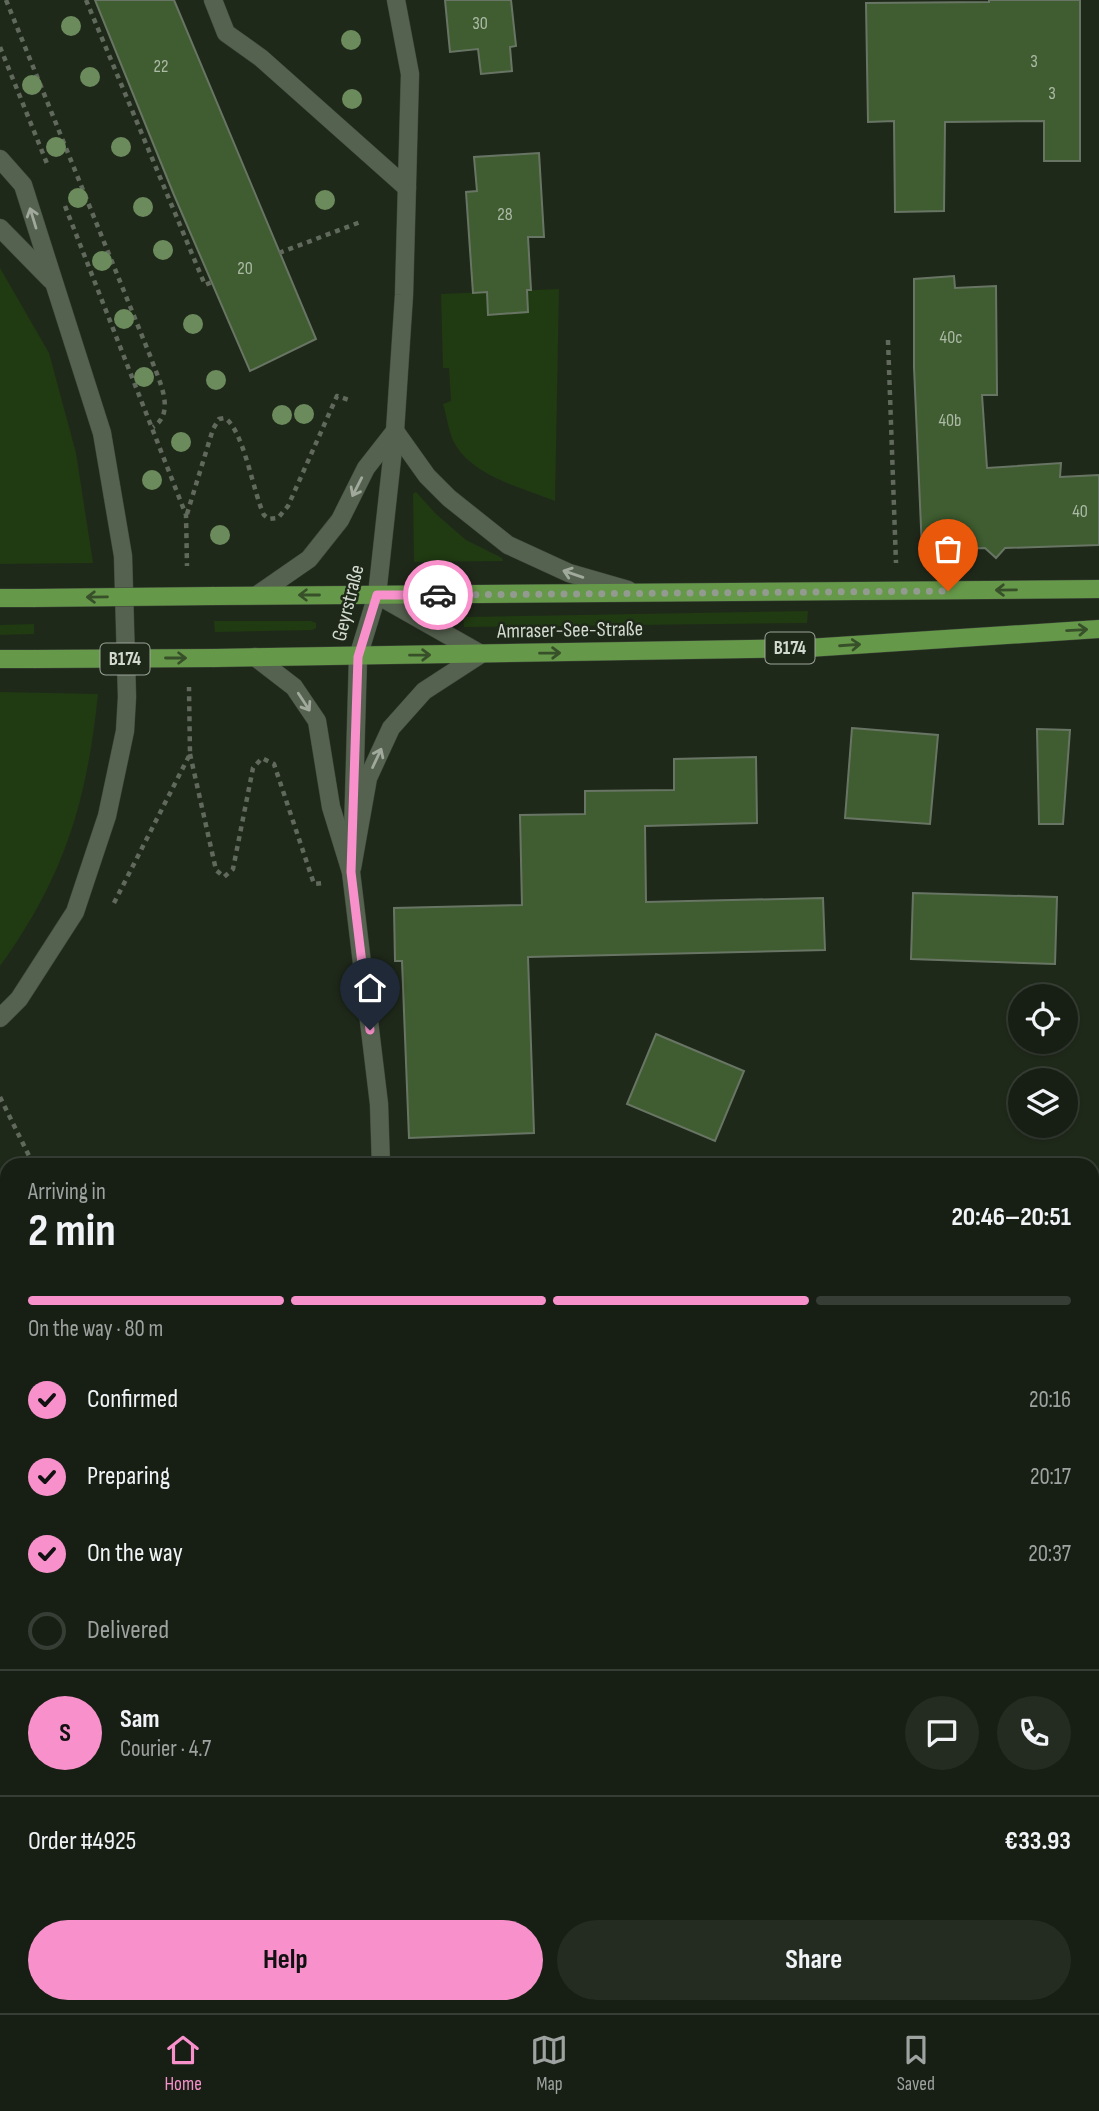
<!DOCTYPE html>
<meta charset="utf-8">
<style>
:root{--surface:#171f14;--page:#242c22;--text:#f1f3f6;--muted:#9ea2a0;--line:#363d34;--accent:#f890cb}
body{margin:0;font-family:"Sofia Sans Condensed",sans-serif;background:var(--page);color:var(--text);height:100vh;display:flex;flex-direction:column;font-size:26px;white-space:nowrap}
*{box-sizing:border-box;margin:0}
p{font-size:23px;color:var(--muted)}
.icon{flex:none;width:38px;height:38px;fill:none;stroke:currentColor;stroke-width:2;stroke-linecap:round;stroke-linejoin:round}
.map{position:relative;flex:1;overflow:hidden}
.details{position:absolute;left:0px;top:1158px;width:1099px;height:856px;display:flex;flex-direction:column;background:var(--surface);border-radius:21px 21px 0 0;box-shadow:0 2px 5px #0004,0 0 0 2px var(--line)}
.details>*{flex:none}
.buttons{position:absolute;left:1008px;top:984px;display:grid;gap:14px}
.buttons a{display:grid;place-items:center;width:70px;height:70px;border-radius:50%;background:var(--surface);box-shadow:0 2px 5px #0004,0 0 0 2px var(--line);font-size:35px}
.pin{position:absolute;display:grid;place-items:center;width:60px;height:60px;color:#fff;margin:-72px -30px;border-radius:50% 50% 50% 0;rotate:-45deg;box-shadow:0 0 7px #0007}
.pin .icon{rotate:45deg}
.courier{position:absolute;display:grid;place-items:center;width:70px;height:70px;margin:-35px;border:5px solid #f890cb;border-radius:50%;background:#fff;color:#222;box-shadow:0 2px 9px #0007}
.headline em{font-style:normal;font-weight:700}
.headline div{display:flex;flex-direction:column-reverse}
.headline{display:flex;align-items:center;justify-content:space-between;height:119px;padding:0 28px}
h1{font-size:46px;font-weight:700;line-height:52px}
.bar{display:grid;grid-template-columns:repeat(4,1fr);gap:10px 7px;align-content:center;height:84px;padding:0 28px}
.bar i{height:9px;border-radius:5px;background:var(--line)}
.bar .current{background:var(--accent)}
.bar p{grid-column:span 4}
.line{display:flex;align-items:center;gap:18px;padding:0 28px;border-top:2px solid var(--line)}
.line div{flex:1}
.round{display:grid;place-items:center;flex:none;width:74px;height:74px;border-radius:37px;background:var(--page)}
ol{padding:0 28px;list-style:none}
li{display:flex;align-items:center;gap:21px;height:77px}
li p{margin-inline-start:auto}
li .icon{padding:7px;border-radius:50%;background:var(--accent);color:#111;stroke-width:4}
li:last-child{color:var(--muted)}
li i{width:38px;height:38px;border:4px solid var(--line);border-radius:50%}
.cta{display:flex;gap:14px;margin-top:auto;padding:14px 28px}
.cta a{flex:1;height:80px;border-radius:42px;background:var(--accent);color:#111;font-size:28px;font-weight:700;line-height:80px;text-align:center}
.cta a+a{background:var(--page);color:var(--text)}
.tabs{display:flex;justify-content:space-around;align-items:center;height:98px;border-top:2px solid var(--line);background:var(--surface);font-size:19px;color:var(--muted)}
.tabs a{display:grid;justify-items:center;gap:4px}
.tabs .current{color:var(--accent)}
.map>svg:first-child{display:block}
.green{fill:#203a12}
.building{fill:#3f5d30;stroke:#697564;stroke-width:2}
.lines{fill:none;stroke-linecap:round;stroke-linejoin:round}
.service-casing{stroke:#3d463a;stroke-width:19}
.minor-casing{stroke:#3d463a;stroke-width:19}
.secondary-casing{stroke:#3d463a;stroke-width:19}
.primary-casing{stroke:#3d463a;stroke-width:19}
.path{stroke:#60695c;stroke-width:4.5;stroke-dasharray:5 5;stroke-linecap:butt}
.service{stroke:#566250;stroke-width:18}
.minor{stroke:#566250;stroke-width:18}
.secondary{stroke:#566250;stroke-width:18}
.primary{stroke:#669849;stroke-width:18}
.primary-bridge-casing{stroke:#3d463a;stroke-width:19;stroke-linecap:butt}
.primary-bridge{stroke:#669849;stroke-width:18}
.tree{fill:#6c8b5d}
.oneway{stroke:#a0a99c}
.oneway2{stroke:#38502a}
.done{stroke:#939b90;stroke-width:7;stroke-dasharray:0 12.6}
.route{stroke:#f890cb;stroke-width:9}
.labels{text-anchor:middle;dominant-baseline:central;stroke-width:5;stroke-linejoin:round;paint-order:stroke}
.number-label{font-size:18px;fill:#adbaa7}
.shield{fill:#1f291a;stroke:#9ca499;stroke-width:2}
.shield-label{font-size:19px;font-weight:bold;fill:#d2d9cf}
.street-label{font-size:21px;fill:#d2d9cf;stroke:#1f291a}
</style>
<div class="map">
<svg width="1099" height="2013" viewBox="0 0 1099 2013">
<rect width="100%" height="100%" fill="#1f291a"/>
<g class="green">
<polygon points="0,268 49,353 76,453 93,563 0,564"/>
<path d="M 559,289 L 555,501 C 521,487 477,478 456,446 C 449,435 447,417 443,404 L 451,401 L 449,368 L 443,368 L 441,294 Z"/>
<polygon points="416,492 436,514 466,540 502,558 503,561 414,562 413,494"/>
<polygon points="808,611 807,623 464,627 463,617"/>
<polygon points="214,621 311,621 316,623 316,628 312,630 215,632"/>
<polygon points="34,624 34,634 0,635 0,625"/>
<path d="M 0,692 L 98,694 C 87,802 64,877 0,966 Z"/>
<polygon points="1099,1839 1099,2013 703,2013 653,2007 1092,2007 1092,1840"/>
<polygon points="439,2007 584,2007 583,2013 440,2013"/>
</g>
<g class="building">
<polygon points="95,0 174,0 316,339 250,371 174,195"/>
<polygon points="445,0 511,0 516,46 510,47 512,71 481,74 478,49 450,52"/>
<polygon points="989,0 1080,0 1080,161 1044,161 1044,121 945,122 944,211 895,212 894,121 868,122 866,3 989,2"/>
<polygon points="539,153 544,237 528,237 531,290 527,290 528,312 488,315 487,292 473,293 466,192 477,191 474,157"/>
<polygon points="954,276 955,288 996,286 997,395 982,395 987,468 1061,463 1060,477 1099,475 1099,545 1005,548 996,558 985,548 922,550 914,367 914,279"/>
<polygon points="852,728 938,735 930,824 845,818"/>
<polygon points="1037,729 1070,730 1063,824 1039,824"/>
<polygon points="756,757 757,823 645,826 646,902 823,898 825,950 528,957 534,1133 409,1138 402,961 395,961 394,908 522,905 520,815 585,814 585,791 674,790 674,759"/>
<polygon points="913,893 1057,897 1055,964 911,959"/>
<polygon points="656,1034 744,1071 715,1141 627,1104"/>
</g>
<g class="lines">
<g class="service-casing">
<g id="service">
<polyline points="213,0 226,33 261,58 407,188"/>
<polyline points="377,595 481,654"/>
<polyline points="353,833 358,657 377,595 395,431"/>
<polyline points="1092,1414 1099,1414"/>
</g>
</g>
<g class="minor-casing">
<g id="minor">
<polyline points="395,431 427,476 449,498 508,545 569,573 628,590"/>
<polyline points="257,595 309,559 340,520 366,468 395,431 404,295 410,74 396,0"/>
<polyline points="255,657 294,687 317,721 331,807 351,872 379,1104 381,1166"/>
<polyline points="352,868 368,778 391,728 424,691 481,654"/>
<polyline points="1092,1797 1099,1796"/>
<polyline points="403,2007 404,2013"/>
</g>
</g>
<g class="secondary-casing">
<g id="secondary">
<polyline points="0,159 23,185 102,433 123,556 127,697 125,731 107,816 75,912 19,999 0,1018"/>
<polyline points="0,228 51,280"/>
</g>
</g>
<g class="primary-casing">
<g id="primary">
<polyline points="214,596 1099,589"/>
<polyline points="0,598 33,598"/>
<polyline points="215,658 808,648 1099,629"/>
<polyline points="0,659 34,659"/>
</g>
</g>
<g class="path">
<path d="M 6,0 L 151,358 C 158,379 177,412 153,427"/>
<polyline points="86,0 205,285 212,282"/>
<polyline points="0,47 48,166"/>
<polyline points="65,206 186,515 187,566"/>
<polyline points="279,253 363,221"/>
<polyline points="888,340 896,563"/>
<path d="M 187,514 L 213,429 L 219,419 L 225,418 C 244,431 253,492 264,515 L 269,519 L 278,518 L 288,506 L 337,396 L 352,401"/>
<polyline points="190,754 216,870 224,877 233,869 253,768 262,758 274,764 314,884 324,883"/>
<polyline points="114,903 190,754 189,687"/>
<polyline points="0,1097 34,1166"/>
<polyline points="903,2007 904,2013"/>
</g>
<use href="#service" class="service"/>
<use href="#minor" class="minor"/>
<use href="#secondary" class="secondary"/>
<use href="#primary" class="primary"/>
<g class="primary-bridge-casing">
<g id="primary-bridge">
<polyline points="33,598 214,596"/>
<polyline points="34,659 215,658"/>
</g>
</g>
<use href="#primary-bridge" class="primary-bridge"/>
</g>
<g class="tree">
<circle cx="71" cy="26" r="10"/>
<circle cx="351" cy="40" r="10"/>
<circle cx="90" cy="77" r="10"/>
<circle cx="32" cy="85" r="10"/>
<circle cx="352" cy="99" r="10"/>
<circle cx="56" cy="147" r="10"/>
<circle cx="121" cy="147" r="10"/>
<circle cx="78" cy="198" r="10"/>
<circle cx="325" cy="200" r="10"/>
<circle cx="143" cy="207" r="10"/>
<circle cx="163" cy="250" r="10"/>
<circle cx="102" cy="261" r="10"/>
<circle cx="124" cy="319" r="10"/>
<circle cx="193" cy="324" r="10"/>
<circle cx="144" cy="377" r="10"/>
<circle cx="216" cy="380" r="10"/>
<circle cx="304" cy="414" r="10"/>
<circle cx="282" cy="415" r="10"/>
<circle cx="181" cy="442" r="10"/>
<circle cx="152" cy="480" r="10"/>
<circle cx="220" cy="535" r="10"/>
</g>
<defs><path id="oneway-shaft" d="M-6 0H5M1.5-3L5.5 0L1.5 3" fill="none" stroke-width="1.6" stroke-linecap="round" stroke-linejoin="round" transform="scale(1.75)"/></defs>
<g class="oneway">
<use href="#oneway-shaft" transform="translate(33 218) rotate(-107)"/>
<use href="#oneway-shaft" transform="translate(357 487) rotate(117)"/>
<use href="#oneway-shaft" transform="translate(573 574) rotate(-161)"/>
<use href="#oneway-shaft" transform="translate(304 702) rotate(57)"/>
<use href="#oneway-shaft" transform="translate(377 758) rotate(-65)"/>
</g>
<g class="oneway2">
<use href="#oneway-shaft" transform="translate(1006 590) rotate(179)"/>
<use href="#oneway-shaft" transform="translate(309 595) rotate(180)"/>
<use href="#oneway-shaft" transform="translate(97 597) rotate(179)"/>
<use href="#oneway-shaft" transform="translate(1077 630) rotate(-3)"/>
<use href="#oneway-shaft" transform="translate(850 645) rotate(-4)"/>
<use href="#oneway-shaft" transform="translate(550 653) rotate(-1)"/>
<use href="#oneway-shaft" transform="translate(420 655) rotate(-1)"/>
<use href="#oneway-shaft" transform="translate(176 658)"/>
</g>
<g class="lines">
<polyline class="done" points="438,595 948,591"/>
<polyline class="route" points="370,1030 351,872 358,657 377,595 438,595"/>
</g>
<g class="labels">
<g class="number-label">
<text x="480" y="23">30</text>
<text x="1034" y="61">3</text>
<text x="161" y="66">22</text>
<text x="1052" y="93">3</text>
<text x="505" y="214">28</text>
<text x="245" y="268">20</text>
<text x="951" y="337">40c</text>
<text x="950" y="420">40b</text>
<text x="1080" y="511">40</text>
</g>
<g class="shield">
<rect x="765.5" y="632.5" width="49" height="31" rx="5"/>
<rect x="100.5" y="643.5" width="49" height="31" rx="5"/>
</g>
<g class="shield-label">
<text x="790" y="648">B174</text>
<text x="125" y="659">B174</text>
</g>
<g class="street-label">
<text transform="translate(348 603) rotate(-76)">Geyrstraße</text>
<text transform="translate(570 630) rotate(-1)">Amraser-See-Straße</text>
</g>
</g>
</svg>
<div class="buttons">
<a><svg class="icon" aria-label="locate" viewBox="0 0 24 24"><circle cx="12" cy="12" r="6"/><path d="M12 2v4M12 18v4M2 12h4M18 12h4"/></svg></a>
<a><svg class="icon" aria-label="layers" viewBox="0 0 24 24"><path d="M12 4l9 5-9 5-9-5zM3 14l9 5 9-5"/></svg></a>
</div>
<div class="pin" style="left:948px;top:591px;background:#ea580c"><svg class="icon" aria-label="bag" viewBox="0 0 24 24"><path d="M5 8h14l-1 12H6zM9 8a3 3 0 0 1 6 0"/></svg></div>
<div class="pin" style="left:370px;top:1030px;background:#1f2937"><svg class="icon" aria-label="home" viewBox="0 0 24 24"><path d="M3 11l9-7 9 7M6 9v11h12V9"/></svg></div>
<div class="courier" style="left:438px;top:595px"><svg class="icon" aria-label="car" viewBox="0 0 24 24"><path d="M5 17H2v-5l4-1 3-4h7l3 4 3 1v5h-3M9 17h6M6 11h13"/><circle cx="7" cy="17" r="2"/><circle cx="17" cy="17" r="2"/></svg></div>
<section class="details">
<div class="headline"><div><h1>2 min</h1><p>Arriving in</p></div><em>20:46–20:51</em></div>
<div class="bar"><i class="current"></i><i class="current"></i><i class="current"></i><i></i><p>On the way · 80 m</p></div>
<ol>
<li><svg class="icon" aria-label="check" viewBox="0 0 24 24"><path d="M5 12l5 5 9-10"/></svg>Confirmed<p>20:16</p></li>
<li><svg class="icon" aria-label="check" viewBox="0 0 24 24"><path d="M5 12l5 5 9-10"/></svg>Preparing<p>20:17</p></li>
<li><svg class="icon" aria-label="check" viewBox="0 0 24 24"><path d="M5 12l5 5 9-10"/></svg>On the way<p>20:37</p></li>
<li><i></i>Delivered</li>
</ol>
<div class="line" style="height:126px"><b class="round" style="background:var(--accent);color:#111">S</b><div><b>Sam</b><p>Courier · 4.7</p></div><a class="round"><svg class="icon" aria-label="chat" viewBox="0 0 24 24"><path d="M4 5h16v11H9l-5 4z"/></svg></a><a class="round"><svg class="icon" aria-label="phone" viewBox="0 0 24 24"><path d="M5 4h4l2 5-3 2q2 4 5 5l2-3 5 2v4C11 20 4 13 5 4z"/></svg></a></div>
<div class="line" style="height:91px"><div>Order #4925</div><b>€33.93</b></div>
<div class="cta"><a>Help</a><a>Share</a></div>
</section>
</div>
<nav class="tabs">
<a class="current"><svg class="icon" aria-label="home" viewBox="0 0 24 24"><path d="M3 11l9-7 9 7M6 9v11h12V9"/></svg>Home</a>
<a><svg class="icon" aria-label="map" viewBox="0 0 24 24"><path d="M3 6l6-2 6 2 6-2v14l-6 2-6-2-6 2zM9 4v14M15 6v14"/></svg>Map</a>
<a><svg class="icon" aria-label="saved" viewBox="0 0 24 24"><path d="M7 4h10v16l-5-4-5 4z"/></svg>Saved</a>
</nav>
